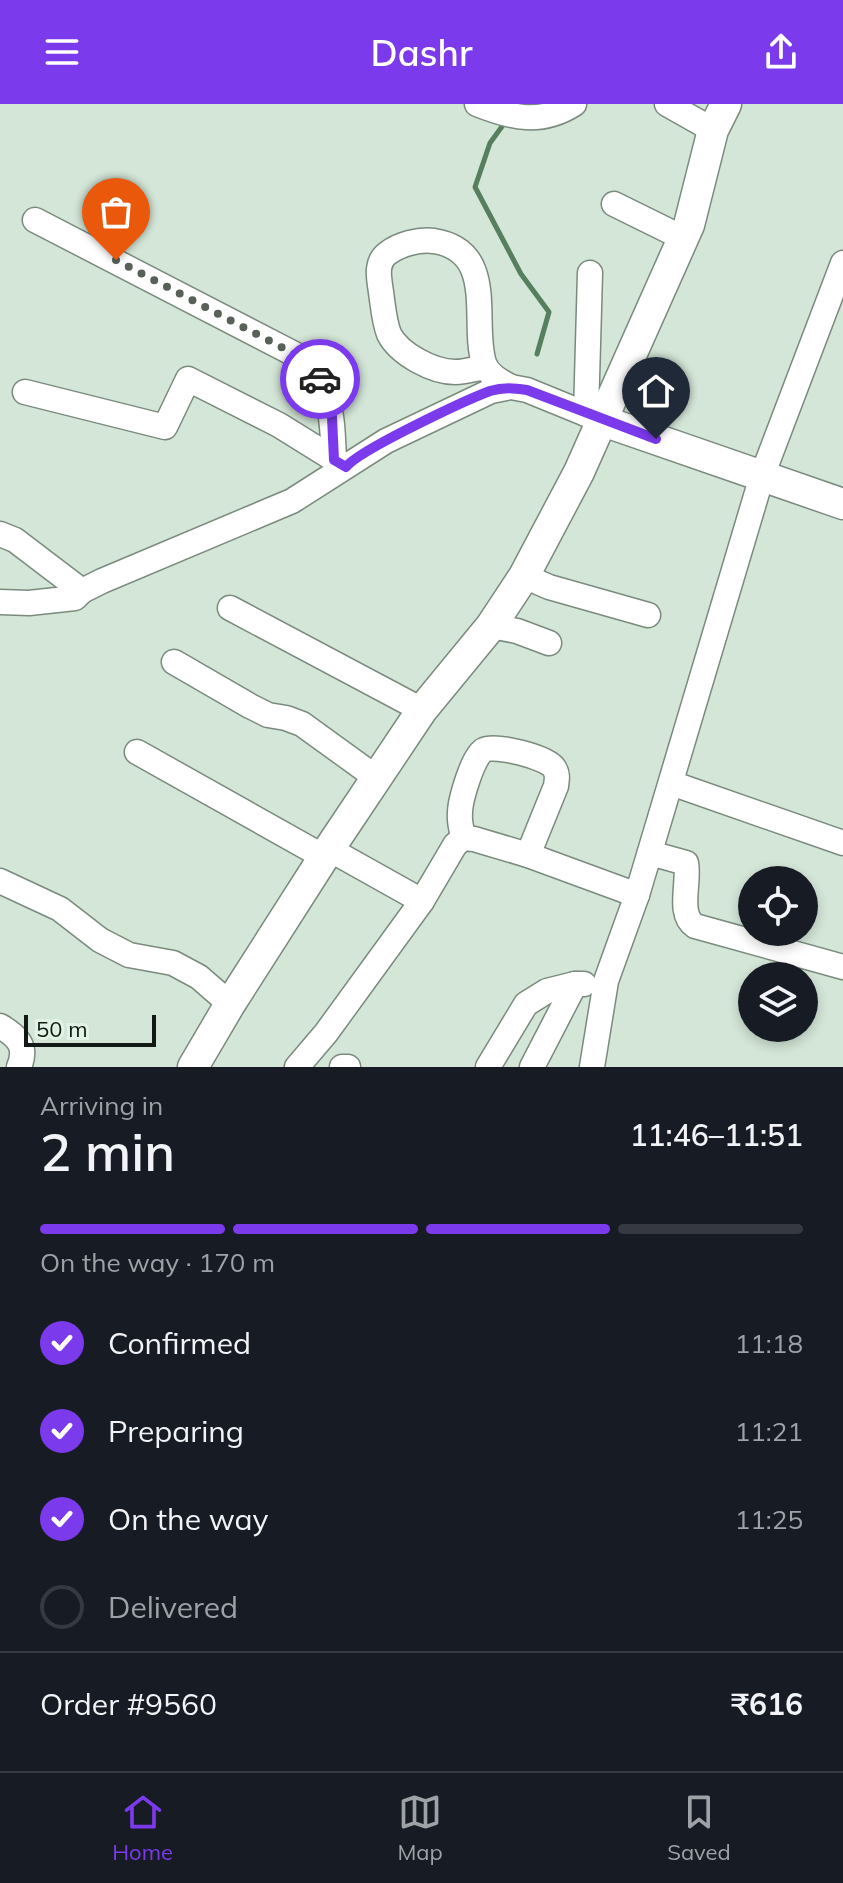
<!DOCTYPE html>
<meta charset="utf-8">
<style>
:root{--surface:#171b24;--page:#242831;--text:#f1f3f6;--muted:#9ea1a6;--line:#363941;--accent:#7c3aed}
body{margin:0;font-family:Mulish,sans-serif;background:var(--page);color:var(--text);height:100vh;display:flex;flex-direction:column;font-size:30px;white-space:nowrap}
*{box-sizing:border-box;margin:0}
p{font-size:26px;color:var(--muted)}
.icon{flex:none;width:44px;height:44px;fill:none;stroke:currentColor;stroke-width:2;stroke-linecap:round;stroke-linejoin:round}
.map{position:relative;height:963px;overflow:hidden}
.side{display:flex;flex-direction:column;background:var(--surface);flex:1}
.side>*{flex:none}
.controls{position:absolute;left:738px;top:762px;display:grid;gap:16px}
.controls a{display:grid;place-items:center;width:80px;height:80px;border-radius:50%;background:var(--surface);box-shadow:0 4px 12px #0003;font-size:40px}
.scale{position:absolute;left:24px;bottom:20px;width:132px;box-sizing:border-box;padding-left:8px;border:4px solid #131914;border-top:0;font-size:22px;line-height:28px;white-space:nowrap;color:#131914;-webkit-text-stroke:6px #e1f3e4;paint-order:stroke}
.pin{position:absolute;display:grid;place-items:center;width:68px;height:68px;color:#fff;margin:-82px -34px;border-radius:50% 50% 50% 0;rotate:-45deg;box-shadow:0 0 8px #0007}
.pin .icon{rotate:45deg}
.courier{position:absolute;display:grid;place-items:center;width:80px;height:80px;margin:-40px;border:6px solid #7c3aed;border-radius:50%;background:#fff;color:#222;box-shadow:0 2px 10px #0007}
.summary em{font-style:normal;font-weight:600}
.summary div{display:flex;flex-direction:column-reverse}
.summary{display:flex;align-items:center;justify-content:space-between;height:136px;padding:0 40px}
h1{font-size:52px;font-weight:600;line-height:60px}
.bar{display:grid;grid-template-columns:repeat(4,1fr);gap:12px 8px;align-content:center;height:96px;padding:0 40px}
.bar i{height:10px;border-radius:6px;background:var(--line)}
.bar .current{background:var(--accent)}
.bar p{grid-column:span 4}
.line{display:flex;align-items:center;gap:20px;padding:0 40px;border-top:2px solid var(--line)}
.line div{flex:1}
ol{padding:0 40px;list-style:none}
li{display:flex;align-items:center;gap:24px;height:88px}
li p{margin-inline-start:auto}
li .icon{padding:8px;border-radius:50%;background:var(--accent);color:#fff;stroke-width:4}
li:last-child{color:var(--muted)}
li i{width:44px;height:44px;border:4px solid var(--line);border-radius:50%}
header{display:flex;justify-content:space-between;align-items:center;height:104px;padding:0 40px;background:var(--accent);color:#fff;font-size:36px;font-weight:600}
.tab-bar{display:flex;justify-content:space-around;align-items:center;height:112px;border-top:2px solid var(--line);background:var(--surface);font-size:22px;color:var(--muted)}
.tab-bar a{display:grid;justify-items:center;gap:4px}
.tab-bar .current{color:var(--accent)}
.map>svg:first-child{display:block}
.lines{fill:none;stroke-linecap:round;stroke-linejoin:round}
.stream{stroke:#557f5f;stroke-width:5}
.minor-casing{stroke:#7a8b7d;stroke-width:27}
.major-casing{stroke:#7a8b7d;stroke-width:33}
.minor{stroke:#fff;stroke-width:24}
.major{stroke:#fff;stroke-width:30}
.done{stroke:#576158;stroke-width:8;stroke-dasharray:0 14.4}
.route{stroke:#7c3aed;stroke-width:10}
</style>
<header><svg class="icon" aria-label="menu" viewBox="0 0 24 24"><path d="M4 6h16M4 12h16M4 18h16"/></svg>Dashr<svg class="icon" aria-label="share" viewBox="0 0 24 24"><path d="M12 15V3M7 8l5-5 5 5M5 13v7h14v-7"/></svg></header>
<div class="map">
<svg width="843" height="963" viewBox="0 0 843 963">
<rect width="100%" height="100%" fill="#d4e6d7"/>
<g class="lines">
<polyline class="stream" points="506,17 490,39 475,83 521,170 549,208 537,250"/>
<g class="minor-casing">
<g id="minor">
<path d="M 477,0 C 512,14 541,21 574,0"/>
<polyline points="667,0 713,26"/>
<polyline points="614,100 683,134"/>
<path d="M 35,116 L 300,253 C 333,283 332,314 334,356"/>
<path d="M 485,263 C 475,265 465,268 455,268 C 433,268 399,250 389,230 C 384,217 383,202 381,188 C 379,174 375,158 388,149 C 400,140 419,135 434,137 C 498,147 471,218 484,259 C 488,271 500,277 511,283"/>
<polyline points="25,288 165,323 188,275 279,321 345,362"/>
<polyline points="586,310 590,169"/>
<polyline points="0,430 15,436 82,487"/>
<polyline points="524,472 549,483 648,511"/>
<polyline points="0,498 29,499 75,494 82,487 102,477 292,397 386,337 491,287 511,283 527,286 603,317"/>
<polyline points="230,504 422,606"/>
<polyline points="491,522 517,527 549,539"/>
<polyline points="174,558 250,602 268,611 286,614 302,620 378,675"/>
<polyline points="137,648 324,753"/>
<polyline points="671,679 843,739"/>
<path d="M 463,734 C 462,726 459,718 460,709 C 460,697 473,651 484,646 C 495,640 547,653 554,664 C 558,670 557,675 556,682 L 528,751"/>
<path d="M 650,749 L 686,759 C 690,778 677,810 695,822 L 843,863"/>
<polyline points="0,777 60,805 100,836 129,851 173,859 199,873 230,900"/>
<polyline points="422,797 455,741 463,734 474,735 528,751 637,791"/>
<path d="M 0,922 C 17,932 28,942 19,963"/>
<polyline points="297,963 326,929 422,797 329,745"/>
<polyline points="342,963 348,963"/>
<polyline points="488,963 526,900 547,887 575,880"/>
<polyline points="532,963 575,880 584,880"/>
<polyline points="592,963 606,877 637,791 762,372 843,159"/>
</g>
</g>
<g class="major-casing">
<g id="major">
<polyline points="603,317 843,400"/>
<polyline points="193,963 230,900 329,745 422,606 491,522 524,472 579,368 689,121 713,26 726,0"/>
</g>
</g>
<use href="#minor" class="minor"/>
<use href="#major" class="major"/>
</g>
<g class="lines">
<polyline class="done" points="116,156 300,253 317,268 320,275"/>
<path class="route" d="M 320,275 L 332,313 L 334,356 L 346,363 C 359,346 466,296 490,287 C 503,283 514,284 527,286 L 656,335"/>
</g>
</svg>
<div class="controls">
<a><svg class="icon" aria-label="locate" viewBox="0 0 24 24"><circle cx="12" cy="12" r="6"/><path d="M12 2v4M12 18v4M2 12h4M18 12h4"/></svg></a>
<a><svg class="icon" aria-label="layers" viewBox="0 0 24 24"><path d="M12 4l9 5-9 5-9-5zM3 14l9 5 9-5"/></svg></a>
</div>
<div class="scale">50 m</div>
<div class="pin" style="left:116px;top:156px;background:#ea580c"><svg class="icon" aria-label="bag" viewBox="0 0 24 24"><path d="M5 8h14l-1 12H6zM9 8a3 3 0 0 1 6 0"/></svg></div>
<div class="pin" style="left:656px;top:335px;background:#1f2937"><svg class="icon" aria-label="home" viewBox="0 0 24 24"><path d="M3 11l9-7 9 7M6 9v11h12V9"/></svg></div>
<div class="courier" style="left:320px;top:275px"><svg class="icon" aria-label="car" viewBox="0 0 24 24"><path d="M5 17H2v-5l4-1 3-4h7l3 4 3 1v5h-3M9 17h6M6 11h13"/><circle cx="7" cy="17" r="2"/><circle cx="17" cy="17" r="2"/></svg></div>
</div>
<section class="side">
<div class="summary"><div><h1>2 min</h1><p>Arriving in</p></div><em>11:46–11:51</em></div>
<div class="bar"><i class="current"></i><i class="current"></i><i class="current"></i><i></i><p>On the way · 170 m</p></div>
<ol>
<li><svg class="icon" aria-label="check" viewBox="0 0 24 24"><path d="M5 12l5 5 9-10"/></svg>Confirmed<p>11:18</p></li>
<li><svg class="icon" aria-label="check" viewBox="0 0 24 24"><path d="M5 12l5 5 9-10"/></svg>Preparing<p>11:21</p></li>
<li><svg class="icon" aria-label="check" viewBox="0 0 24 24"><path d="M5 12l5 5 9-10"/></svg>On the way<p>11:25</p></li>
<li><i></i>Delivered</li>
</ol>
<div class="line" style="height:104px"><div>Order #9560</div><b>₹616</b></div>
</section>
<nav class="tab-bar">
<a class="current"><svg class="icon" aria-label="home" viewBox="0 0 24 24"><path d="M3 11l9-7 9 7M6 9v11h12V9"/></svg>Home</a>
<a><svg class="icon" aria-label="map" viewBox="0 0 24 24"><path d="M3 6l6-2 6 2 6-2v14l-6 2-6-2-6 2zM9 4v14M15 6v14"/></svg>Map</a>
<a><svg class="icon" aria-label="saved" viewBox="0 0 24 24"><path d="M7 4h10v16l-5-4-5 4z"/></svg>Saved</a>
</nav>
